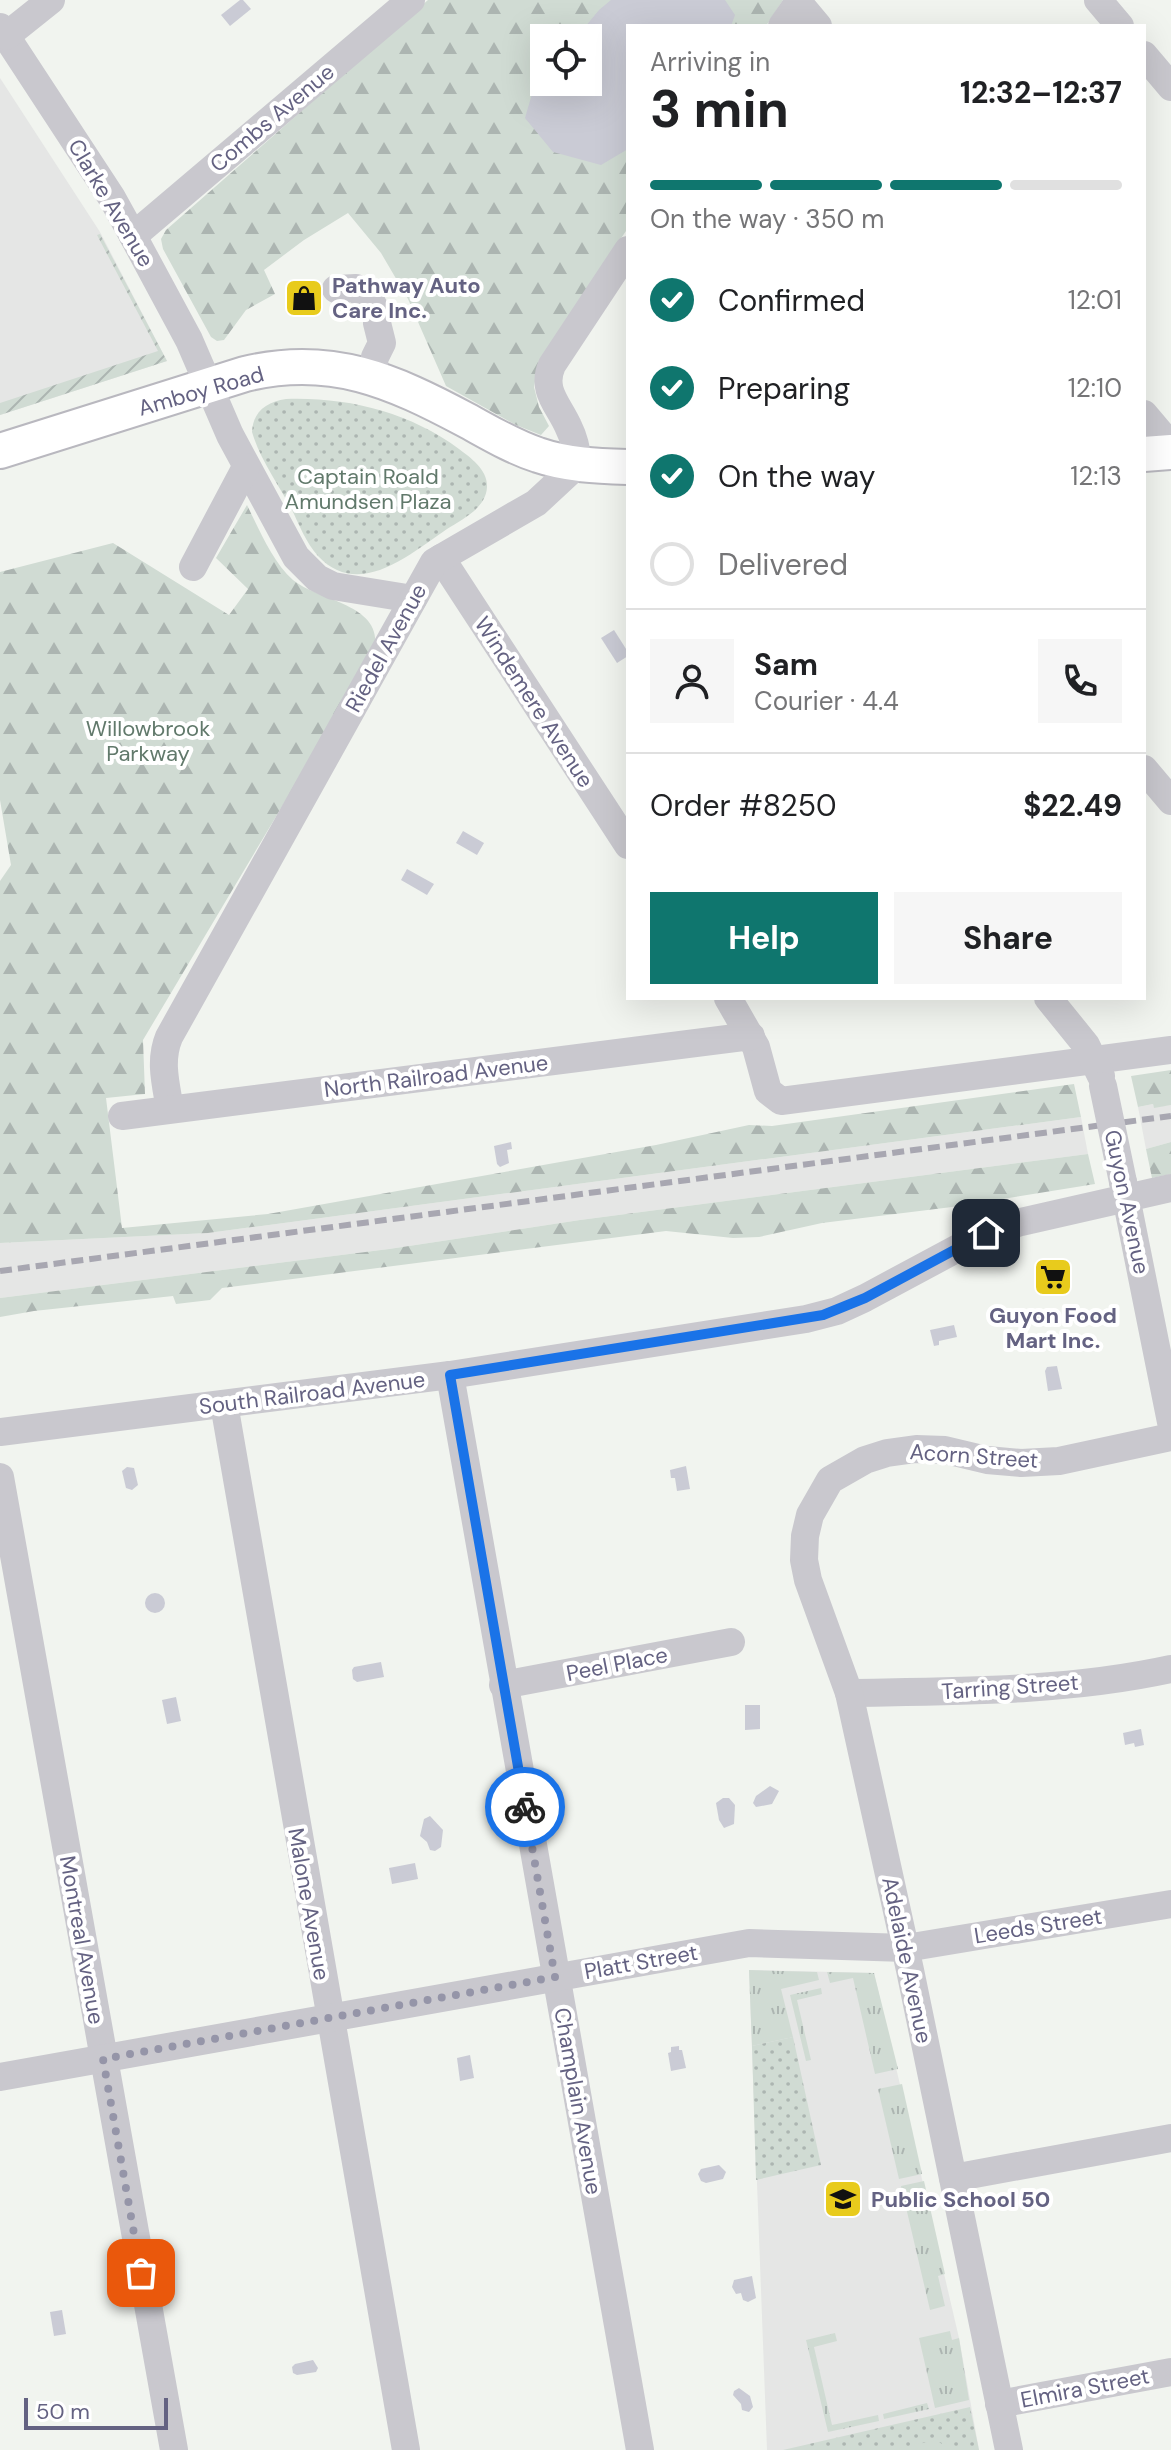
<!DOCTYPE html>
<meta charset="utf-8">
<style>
:root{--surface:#fff;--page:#f6f6f6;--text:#202124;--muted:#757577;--line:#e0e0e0;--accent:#0f766e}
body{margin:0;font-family:"DM Sans",sans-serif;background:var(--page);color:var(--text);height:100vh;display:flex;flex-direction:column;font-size:30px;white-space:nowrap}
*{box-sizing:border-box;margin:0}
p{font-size:26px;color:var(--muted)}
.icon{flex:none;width:44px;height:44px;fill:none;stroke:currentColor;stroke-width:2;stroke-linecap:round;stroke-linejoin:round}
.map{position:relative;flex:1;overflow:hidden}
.side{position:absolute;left:626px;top:24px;width:520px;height:976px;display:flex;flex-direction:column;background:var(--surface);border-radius:0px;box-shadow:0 8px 32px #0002}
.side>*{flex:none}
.tools{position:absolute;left:530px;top:24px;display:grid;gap:16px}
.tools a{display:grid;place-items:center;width:72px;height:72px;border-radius:0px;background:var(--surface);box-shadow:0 8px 32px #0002;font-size:40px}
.scale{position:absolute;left:24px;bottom:20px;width:144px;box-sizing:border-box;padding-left:8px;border:4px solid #646282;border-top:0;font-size:22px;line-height:28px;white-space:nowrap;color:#646282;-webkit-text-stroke:6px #fff;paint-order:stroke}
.pin{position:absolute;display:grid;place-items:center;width:68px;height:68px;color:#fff;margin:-34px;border-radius:16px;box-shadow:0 4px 12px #0006}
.courier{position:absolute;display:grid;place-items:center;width:80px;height:80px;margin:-40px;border:6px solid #1a73e8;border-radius:50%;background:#fff;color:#222;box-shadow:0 2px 10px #0007}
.head em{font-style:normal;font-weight:700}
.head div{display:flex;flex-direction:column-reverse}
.head{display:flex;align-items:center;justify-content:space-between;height:136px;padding:0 24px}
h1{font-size:52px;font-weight:700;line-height:60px}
.bar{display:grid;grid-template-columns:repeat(4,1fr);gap:12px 8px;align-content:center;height:96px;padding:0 24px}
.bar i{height:10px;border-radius:6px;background:var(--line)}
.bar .on{background:var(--accent)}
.bar p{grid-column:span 4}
.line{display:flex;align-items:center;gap:20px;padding:0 24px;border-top:2px solid var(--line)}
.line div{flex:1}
.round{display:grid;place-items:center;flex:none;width:84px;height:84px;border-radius:0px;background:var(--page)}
ol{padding:0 24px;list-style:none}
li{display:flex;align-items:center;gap:24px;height:88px}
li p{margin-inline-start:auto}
li .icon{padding:8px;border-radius:50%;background:var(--accent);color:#fff;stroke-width:4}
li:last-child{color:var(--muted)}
li i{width:44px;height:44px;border:4px solid var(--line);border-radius:50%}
.button{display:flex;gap:16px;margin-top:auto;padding:16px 24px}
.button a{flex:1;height:92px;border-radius:0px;background:var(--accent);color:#fff;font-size:32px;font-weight:700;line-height:92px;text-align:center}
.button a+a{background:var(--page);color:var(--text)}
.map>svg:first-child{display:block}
.built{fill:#e5e6e5}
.grass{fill:url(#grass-tufts)}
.forest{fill:url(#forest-firs);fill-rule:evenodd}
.park{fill:url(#park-dots)}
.garden{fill:url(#garden-furrows)}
.pitch{fill:#d0dbd3}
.water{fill:#cacbd5}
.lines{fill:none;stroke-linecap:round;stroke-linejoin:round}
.major-casing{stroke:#b9b8bf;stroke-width:38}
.minor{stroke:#c9c8ce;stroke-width:28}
.major{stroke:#fff;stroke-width:34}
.rail{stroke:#a8a7b1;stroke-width:6;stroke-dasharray:12 6;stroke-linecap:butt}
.minor-bridge{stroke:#c9c8ce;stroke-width:28}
.done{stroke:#9595a8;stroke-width:8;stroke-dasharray:0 14.4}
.route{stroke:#1a73e8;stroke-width:10}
.labels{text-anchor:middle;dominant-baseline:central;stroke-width:8;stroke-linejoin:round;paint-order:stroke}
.street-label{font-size:22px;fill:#646282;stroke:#fff}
.poi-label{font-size:22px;font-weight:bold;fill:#646282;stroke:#fff;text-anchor:start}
.park-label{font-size:22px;fill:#61796b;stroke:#fff}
</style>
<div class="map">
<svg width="1171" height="2450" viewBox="0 0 1171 2450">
<defs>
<pattern id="grass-tufts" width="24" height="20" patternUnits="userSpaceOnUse" patternTransform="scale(2)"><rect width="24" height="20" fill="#d0dbd3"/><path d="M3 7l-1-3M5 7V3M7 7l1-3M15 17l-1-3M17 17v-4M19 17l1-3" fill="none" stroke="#acb5b1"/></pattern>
<pattern id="forest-firs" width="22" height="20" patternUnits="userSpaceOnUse" patternTransform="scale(2)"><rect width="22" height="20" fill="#d0dbd3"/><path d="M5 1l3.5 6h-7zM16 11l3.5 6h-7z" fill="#acb5b1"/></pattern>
<pattern id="park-dots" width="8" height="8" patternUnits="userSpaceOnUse" patternTransform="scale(2)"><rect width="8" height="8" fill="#d0dbd3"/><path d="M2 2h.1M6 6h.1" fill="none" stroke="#acb5b1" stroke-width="1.8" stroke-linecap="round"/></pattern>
<pattern id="garden-furrows" width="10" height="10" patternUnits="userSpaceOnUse" patternTransform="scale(2)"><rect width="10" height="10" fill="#d0dbd3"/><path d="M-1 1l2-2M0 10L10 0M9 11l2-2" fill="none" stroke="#acb5b1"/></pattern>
</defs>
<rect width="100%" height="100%" fill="#f1f4ef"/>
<g class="built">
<polygon points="0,78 100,232 167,361 0,415"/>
<polygon points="1153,1104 1154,1107 1171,1105 1171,1142 1146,1149 1138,1107"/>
<polygon points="1081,1117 1088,1154 580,1220 389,1249 0,1298 0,1243 208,1233"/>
<polygon points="749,1970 874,1973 959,2338 979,2450 767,2450"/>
</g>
<g class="grass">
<polygon points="749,1970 817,1972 819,1980 781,1989 793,2037 752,2046"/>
<polygon points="827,1972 874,1973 898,2069 875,2074 853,1978 830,1983"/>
<polygon points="821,1988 822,1994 797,2000 811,2060 806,2061 790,1995"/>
<polygon points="902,2084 922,2174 899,2179 878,2089"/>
<polygon points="924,2181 945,2274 938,2276 945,2306 930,2310 901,2186"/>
<polygon points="950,2331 952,2340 959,2338 969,2400 935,2408 919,2338"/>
<polygon points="835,2333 837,2341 814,2347 832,2425 878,2415 879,2421 828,2432 806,2340"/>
<polygon points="927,2403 929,2409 884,2419 883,2414"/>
</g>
<g class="forest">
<path d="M 428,0 L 783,0 L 766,26 L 628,26 L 628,228 L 554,338 L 538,366 L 534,387 L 539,407 L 549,426 L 541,435 L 516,425 L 446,386 L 408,299 L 381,253 L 348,213 L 304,240 L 264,270 L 275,294 L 246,310 L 224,340 L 217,341 L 211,337 L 163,249 L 161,239 L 166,230 ZM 544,38 L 588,38 L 588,82 L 544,82 Z"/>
<path d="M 247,505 C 259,529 272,561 293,580 C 320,602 386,604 374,652 L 143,1040 L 145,1094 L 106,1098 L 122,1228 L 268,1214 L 656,1145 L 749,1125 L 772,1126 L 1074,1084 L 1081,1117 L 208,1233 L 0,1243 L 0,881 L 11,865 L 0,800 L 0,572 L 113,543 L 229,615 L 248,589 L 216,558 Z"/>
<polygon points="1171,1070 1171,1105 1154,1108 1153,1104 1138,1107 1131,1076"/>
<polygon points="1171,1142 1171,1174 1152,1178 1146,1149"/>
<polygon points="1088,1154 1095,1184 952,1207 822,1223 759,1237 733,1238 666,1231 222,1288 210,1300 176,1304 173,1296 34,1311 0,1317 0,1298 389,1249 580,1220"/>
</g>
<g class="park">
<path d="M 286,399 C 348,397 409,412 459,449 C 471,458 488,470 487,487 C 486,508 463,519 447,529 C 410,554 359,600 318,556 C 306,543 299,524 291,508 C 278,484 260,459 252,432 C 253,411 267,402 286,399 Z"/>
<polygon points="793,2037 821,2165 756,2180 752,2046"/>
<polygon points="970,2407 979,2450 783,2450"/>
</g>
<polygon class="garden" points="100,234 167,361 0,415 0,403 158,351 97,235"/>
<polygon class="pitch" points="936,2440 951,2450 892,2450"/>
<g class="water">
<polygon points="240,0 243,0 251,9 230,26 221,15"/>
<polygon points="611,0 725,0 735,15 731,26 628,26 628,149 601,165 553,152 525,118 532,94 544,79 544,82 588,82 588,38 576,38 599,10"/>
<polygon points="614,630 628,652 628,656 617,663 601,638"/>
<polygon points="463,831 484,843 477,855 456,843"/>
<polygon points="407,869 434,884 427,895 401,880"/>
<polygon points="511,1142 512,1149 507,1150 509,1163 500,1167 497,1164 494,1146"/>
<polygon points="954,1325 957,1337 939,1341 939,1345 934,1346 930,1330"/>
<polygon points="1057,1366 1062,1389 1048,1391 1045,1371 1047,1367"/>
<polygon points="686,1466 690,1489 677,1491 675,1478 671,1478 670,1470"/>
<polygon points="127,1467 134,1468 138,1485 132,1490 126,1488 122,1471"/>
<circle cx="155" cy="1603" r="10"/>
<polygon points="381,1662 384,1677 357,1682 353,1679 352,1670 354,1667"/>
<polygon points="176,1697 181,1721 167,1724 162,1700"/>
<polygon points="745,1705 760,1705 760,1729 745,1730"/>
<polygon points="1141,1729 1144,1745 1135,1747 1134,1743 1125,1745 1123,1733"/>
<polygon points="770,1786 779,1791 772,1804 756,1807 753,1803 756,1796"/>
<polygon points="723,1798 729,1798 735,1805 734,1824 724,1828 719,1820 716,1803"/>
<polygon points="430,1816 443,1830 441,1847 435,1851 430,1850 427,1842 420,1836 424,1819"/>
<polygon points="415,1863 418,1879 392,1884 389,1868"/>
<polygon points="679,2046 679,2050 682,2050 686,2068 671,2071 668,2053 671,2052 671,2047"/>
<polygon points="470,2055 474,2078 460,2081 457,2058"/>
<polygon points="719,2165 726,2172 723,2179 706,2183 701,2181 698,2174 701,2169"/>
<polygon points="752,2276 756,2298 748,2302 743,2300 741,2293 736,2294 732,2287 734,2280"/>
<polygon points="62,2310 66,2334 54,2336 50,2312"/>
<polygon points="313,2360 318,2368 316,2372 297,2375 293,2373 292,2367 295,2364"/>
<polygon points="739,2388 750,2396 753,2407 749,2412 742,2410 741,2404 733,2395 734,2391"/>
</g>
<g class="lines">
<g class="major-casing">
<g id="major">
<path d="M 0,451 L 245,374 C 331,353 393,381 466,420 C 490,433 513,447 538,455 C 567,465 598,466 628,467"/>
<polyline points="1144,454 1171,452"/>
</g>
</g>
<g class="minor">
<polyline points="1098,0 1120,26"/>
<polyline points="798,2 818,26"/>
<polyline points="782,26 800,0"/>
<polyline points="0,27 112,198 133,236 189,340 230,435 296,557 317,578 333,586 413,599"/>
<polyline points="6,36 51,0"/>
<polyline points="1144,55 1171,87"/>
<polyline points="133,236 411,0"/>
<polyline points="336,289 356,288 373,305"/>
<polyline points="372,376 375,357 382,343 377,323"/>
<polyline points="1144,414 1171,446"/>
<polyline points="441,558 628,845"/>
<polyline points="193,567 246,467"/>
<polyline points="1144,769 1171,801"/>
<polyline points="728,998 756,1047 768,1091 781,1101 1171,1050"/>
<polyline points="1048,998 1086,1045 1101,1076"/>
<path d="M 170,1109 C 166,1085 159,1061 169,1037 L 434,562 L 536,503 L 578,464 C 577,450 574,438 568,426 C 558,404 541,390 552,365 L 628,250"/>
<polyline points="122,1116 751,1036"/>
<polyline points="1123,1182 1171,1422"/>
<polyline points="450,1375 640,2450"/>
<polyline points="224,1404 406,2450"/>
<polyline points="0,1432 450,1375 806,1319 837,1311 865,1298 986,1233 1021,1222 1171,1188"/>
<polyline points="0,1477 174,2450"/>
<polyline points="503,1685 731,1642"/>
<path d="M 849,1693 C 956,1691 1066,1692 1171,1669"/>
<polyline points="0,2077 749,1943 906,1948 1171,1904"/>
<polyline points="953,2178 1171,2138"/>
<polyline points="999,2404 1171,2372"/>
<polyline points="1009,2450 910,1970 849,1693 808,1580 804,1560 805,1536 810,1515 830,1480 865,1460 887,1453 916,1449 945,1450 987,1460 1021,1463 1059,1461 1171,1437"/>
</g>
<use href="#major" class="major"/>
<polyline class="rail" points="0,1271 1171,1116"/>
<polyline class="minor-bridge" points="1103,1086 1123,1182"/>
</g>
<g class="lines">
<polyline class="done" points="141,2273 103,2059 555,1977 525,1807"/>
<polyline class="route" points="525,1807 450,1375 823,1315 865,1298 986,1233"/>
</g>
<defs>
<g id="shop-square" transform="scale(2)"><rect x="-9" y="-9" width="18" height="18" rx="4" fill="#e8cb1c" stroke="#fff"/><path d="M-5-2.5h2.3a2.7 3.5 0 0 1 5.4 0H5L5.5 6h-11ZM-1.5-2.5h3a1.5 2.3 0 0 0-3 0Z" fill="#111"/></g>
<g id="supermarket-square" transform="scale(2)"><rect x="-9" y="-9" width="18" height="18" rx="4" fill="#e8cb1c" stroke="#fff"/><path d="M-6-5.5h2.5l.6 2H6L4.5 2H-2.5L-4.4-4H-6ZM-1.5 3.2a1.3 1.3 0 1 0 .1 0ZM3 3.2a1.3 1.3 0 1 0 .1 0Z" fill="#111"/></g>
<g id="school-square" transform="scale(2)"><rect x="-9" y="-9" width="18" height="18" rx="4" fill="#e8cb1c" stroke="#fff"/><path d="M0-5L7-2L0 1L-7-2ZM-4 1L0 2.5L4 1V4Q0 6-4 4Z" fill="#111"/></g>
</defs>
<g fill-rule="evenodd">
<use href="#shop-square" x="304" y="298"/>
<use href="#supermarket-square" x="1053" y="1277"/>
<use href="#school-square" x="843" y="2199"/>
</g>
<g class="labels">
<g class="street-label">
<text transform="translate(272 118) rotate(-40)">Combs Avenue</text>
<text transform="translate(111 203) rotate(59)">Clarke Avenue</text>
<text transform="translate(201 391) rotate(-16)">Amboy Road</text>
<text transform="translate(386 648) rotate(-61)">Riedel Avenue</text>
<text transform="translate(534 702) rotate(57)">Windemere Avenue</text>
<text transform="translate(436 1076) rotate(-7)">North Railroad Avenue</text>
<text transform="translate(1127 1202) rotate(78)">Guyon Avenue</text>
<text transform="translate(312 1393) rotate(-7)">South Railroad Avenue</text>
<text transform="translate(974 1456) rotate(4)">Acorn Street</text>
<text transform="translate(617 1664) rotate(-11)">Peel Place</text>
<text transform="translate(1010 1687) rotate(-4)">Tarring Street</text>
<text transform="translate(309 1904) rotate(80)">Malone Avenue</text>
<text transform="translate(1038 1926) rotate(-9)">Leeds Street</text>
<text transform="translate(82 1940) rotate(80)">Montreal Avenue</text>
<text transform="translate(907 1960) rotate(78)">Adelaide Avenue</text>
<text transform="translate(641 1962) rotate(-10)">Platt Street</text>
<text transform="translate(578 2101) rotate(80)">Champlain Avenue</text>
<text transform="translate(1085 2388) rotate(-11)">Elmira Street</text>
</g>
<g class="poi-label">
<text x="332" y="285">Pathway Auto<tspan x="332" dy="25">Care Inc.</tspan></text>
<text x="1053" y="1315" text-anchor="middle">Guyon Food<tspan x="1053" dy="25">Mart Inc.</tspan></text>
<text x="871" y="2199">Public School 50</text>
</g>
<g class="park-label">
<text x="368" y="476">Captain Roald<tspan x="368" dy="25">Amundsen Plaza</tspan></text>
<text x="148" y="728">Willowbrook<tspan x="148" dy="25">Parkway</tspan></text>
</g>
</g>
</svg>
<div class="tools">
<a><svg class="icon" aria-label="locate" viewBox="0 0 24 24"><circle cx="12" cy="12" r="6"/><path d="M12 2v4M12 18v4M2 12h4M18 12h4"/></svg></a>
</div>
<div class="scale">50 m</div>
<div class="pin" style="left:141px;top:2273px;background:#ea580c"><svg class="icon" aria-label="bag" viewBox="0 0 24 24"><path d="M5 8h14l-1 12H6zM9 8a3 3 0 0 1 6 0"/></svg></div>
<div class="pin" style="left:986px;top:1233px;background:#1f2937"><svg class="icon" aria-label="home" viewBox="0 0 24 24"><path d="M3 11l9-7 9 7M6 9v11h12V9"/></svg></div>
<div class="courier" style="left:525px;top:1807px"><svg class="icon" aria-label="bike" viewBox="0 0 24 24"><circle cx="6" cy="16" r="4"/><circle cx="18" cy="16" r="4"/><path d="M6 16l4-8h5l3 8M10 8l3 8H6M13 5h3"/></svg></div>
<section class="side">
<div class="head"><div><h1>3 min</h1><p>Arriving in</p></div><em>12:32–12:37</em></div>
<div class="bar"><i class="on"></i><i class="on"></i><i class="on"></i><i></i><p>On the way · 350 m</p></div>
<ol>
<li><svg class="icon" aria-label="check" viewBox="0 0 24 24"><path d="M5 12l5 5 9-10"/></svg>Confirmed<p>12:01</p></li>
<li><svg class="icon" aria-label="check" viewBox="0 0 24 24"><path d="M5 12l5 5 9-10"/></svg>Preparing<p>12:10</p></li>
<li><svg class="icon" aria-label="check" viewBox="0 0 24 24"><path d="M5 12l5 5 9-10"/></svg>On the way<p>12:13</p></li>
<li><i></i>Delivered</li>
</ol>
<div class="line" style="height:144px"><a class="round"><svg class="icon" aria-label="person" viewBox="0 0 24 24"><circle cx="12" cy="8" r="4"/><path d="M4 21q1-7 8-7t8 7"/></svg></a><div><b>Sam</b><p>Courier · 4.4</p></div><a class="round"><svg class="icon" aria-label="phone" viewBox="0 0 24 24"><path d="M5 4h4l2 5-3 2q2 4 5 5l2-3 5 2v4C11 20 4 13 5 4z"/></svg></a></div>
<div class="line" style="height:104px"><div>Order #8250</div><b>$22.49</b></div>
<div class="button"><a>Help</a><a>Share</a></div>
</section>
</div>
